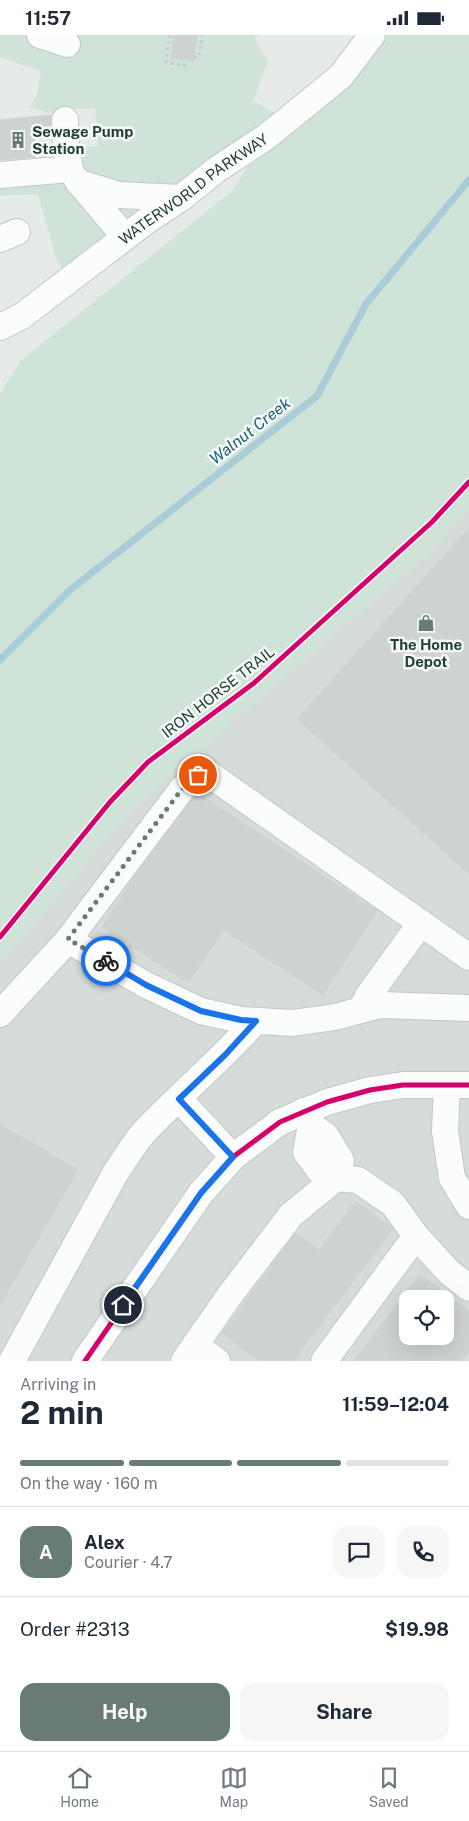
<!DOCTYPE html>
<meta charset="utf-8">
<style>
:root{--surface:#fff;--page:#f6f6f7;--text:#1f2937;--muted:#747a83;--line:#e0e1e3;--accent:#687b77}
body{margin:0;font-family:"Public Sans",sans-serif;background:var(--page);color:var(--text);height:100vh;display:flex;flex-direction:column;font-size:19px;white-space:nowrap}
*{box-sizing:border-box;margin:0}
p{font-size:16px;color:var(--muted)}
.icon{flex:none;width:28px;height:28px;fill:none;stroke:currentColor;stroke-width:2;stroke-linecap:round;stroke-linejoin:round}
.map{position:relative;height:1326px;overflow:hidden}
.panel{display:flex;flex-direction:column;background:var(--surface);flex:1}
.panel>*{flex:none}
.controls{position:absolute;left:399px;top:1255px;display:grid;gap:10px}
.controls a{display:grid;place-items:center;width:55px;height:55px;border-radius:10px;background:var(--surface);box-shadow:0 5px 20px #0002;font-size:25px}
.pin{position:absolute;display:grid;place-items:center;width:42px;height:42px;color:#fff;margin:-21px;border:2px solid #fff;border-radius:50%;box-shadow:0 1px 5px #0007}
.courier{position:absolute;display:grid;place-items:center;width:50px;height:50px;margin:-25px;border:4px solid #1a73e8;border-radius:50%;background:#fff;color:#222;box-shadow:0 1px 6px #0007}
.overview em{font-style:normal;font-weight:700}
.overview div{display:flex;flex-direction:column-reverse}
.overview{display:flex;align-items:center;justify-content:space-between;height:85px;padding:0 20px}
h1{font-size:32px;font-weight:700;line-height:38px}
.bar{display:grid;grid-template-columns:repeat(4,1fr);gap:8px 5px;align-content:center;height:60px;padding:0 20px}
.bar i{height:6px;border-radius:4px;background:var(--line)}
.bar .selected{background:var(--accent)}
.bar p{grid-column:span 4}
.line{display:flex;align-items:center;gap:12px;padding:0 20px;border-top:1px solid var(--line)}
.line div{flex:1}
.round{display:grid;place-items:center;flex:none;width:52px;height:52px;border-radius:15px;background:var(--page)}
.cta{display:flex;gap:10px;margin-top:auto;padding:10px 20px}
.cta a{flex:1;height:58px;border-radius:15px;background:var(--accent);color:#fff;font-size:20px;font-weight:700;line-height:58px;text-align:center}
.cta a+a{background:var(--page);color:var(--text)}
.status{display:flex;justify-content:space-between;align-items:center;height:35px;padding:0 25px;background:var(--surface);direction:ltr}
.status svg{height:14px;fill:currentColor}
.menu{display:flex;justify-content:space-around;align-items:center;height:70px;border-top:1px solid var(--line);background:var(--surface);font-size:14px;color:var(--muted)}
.menu a{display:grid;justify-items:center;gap:2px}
.menu .selected{color:var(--accent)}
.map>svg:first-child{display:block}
.built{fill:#d5dcd9;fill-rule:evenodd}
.green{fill:#d0e3d8}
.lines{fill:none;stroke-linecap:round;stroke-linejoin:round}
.stream{stroke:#a9ccd7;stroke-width:7}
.building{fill:#ced2d1;stroke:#cfd4d2;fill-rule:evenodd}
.minor-casing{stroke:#c3c8c6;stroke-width:28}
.path{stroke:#c2cbc9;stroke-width:3;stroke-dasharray:2.5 4;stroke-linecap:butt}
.minor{stroke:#fbfcfc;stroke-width:26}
.cycleway-casing{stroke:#f5faf8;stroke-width:8}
.cycleway{stroke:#d6006c;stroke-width:5}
.done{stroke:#687b77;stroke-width:5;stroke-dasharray:0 9}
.route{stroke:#1a73e8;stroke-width:6}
.labels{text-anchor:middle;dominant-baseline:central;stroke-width:5;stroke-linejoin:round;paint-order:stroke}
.poi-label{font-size:15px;font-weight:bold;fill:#243e3a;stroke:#f5faf8;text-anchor:start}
.street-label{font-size:15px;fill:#243e3a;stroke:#f5faf8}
.water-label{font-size:16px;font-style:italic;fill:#205f78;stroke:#f5faf8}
</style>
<div class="status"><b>11:57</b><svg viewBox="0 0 49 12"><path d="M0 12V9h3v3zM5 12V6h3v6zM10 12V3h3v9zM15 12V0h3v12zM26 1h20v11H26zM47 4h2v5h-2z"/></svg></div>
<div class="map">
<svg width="469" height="1326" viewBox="0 0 469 1326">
<rect width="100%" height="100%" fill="#e6ebe9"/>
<path class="built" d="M 469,473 L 469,1326 L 0,1326 L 0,929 L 126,780 L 208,707 L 429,518 ZM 408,1264 L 445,1264 L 445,1301 L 408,1301 Z"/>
<polygon class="green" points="0,0 257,0 255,5 268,26 253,66 286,85 372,0 469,0 469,473 429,518 208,707 126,780 0,929 0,359 20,326 232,156 265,104 68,245 56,223 38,159 0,161 0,140 70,134 66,113 98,111 95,73 64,75 57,78 48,78 30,72 37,59 41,36 0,22"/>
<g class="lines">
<polyline class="stream" points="0,625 70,555 317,361 366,269 469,145"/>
</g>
<g class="building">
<polygon points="174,0 197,0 194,26 171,23"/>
<polygon points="51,80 50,99 35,101 37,122 0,125 0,85"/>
<polygon points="469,493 469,839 297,684"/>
<polygon points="199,759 377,876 323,960 223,895 188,948 102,892 137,838 193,764"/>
<polygon points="0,1089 78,1135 0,1270"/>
<polygon points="356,1166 393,1194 293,1326 259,1326 222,1298 296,1198 319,1215"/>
<path d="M 420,1239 L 469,1276 L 469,1316 L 461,1326 L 354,1326 ZM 408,1264 L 445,1264 L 445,1301 L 408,1301 Z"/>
</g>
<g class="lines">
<g class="minor-casing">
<g id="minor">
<polyline points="40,0 67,9"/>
<polyline points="0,140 70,134 66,113 65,85"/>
<polyline points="77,145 125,202"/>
<polyline points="79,148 119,160 181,163"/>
<polyline points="0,204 17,197"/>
<path id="s1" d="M 0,292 L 22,281 L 145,187 L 181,163 L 216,135 L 266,102 L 341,41 L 372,0"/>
<polyline points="68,905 146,950 201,976 241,985 293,988 335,982 380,970 469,973"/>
<polyline points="361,975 368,961 421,888"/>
<polyline points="0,979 68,905 182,754 198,740 209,739 469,922"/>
<polyline points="447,1050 445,1096 452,1143 469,1171"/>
<polyline points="179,1064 233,1122"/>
<polyline points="304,1076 311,1090 326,1101 341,1126 336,1143 320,1136 306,1117 311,1090"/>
<polyline points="195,1310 217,1326"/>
<path d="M 12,1326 L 116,1137 C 126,1123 135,1106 147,1094 C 183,1057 221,1024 256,986"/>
<polyline points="85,1326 201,1158 233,1122 280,1087 327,1067 370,1055 403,1050 469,1050"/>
<polyline points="184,1326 230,1260 291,1180 336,1143 358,1145 393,1169 416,1201 449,1237 469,1253"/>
<polyline points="324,1326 416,1201"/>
</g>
</g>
<g class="path">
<polyline points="170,0 166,27 184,31 185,25"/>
<polyline points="194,22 199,22 202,0"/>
</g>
<use href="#minor" class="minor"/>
<g class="cycleway-casing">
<g id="cycleway">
<polyline points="0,902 110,767 148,727 254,648 432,487 469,447"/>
<polyline points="85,1326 201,1158 233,1122 280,1087 327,1067 370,1055 403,1050 469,1050"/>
</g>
</g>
<use href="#cycleway" class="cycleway"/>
</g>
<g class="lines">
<polyline class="done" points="106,926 68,904 182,754 198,740"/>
<polyline class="route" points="106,926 146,950 201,976 241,985 256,986 225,1020 179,1064 233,1122 201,1158 123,1270"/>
</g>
<defs>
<g id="building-bare" transform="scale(1.35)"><path d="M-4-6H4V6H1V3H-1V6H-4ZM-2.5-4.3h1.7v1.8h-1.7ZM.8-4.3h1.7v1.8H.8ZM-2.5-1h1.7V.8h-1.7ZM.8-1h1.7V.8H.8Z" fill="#687b77" stroke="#f5faf8" stroke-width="2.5" paint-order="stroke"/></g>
<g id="shop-bare" transform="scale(1.35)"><path d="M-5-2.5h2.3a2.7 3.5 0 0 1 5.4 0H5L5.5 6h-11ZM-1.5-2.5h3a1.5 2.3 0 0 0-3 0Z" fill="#687b77" stroke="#f5faf8" stroke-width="2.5" paint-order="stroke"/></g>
</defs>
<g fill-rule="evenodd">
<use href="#building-bare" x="18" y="105"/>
<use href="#shop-bare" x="426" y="588"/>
</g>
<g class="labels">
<g class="poi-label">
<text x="32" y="96">Sewage Pump<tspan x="32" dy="17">Station</tspan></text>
<text x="426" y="609" text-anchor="middle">The Home<tspan x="426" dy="17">Depot</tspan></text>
</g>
<g class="street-label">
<text stroke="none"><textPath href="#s1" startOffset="238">WATERWORLD PARKWAY</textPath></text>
<text transform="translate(218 657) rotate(-38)">IRON HORSE TRAIL</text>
</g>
<g class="water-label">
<text transform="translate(250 396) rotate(-38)">Walnut Creek</text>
</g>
</g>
</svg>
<div class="controls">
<a><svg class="icon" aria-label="locate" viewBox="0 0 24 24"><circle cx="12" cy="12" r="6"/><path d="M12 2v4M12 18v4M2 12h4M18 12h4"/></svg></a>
</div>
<div class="pin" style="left:198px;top:740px;background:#ea580c"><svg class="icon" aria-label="bag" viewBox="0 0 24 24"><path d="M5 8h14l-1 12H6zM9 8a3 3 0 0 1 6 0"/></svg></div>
<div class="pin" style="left:123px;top:1270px;background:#1f2937"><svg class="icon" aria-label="home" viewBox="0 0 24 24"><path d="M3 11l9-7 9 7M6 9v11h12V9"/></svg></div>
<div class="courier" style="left:106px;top:926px"><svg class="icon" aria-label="bike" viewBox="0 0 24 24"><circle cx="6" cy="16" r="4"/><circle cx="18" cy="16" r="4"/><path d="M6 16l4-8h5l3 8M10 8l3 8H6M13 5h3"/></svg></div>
</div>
<section class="panel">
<div class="overview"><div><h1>2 min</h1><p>Arriving in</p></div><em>11:59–12:04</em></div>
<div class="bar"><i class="selected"></i><i class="selected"></i><i class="selected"></i><i></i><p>On the way · 160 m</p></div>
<div class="line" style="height:90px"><b class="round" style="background:var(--accent);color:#fff">A</b><div><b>Alex</b><p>Courier · 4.7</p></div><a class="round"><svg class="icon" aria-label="chat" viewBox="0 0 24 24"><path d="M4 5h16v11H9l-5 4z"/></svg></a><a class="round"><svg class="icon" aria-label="phone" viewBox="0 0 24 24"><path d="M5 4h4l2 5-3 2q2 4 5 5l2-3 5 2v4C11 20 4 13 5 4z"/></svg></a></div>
<div class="line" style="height:65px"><div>Order #2313</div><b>$19.98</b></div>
<div class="cta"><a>Help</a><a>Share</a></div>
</section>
<nav class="menu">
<a class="selected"><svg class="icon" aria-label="home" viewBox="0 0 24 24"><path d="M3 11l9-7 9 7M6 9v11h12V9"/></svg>Home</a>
<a><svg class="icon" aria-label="map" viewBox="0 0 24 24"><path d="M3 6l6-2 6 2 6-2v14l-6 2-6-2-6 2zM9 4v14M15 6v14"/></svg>Map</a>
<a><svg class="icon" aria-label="saved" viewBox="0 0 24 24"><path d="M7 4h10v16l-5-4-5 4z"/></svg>Saved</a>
</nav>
